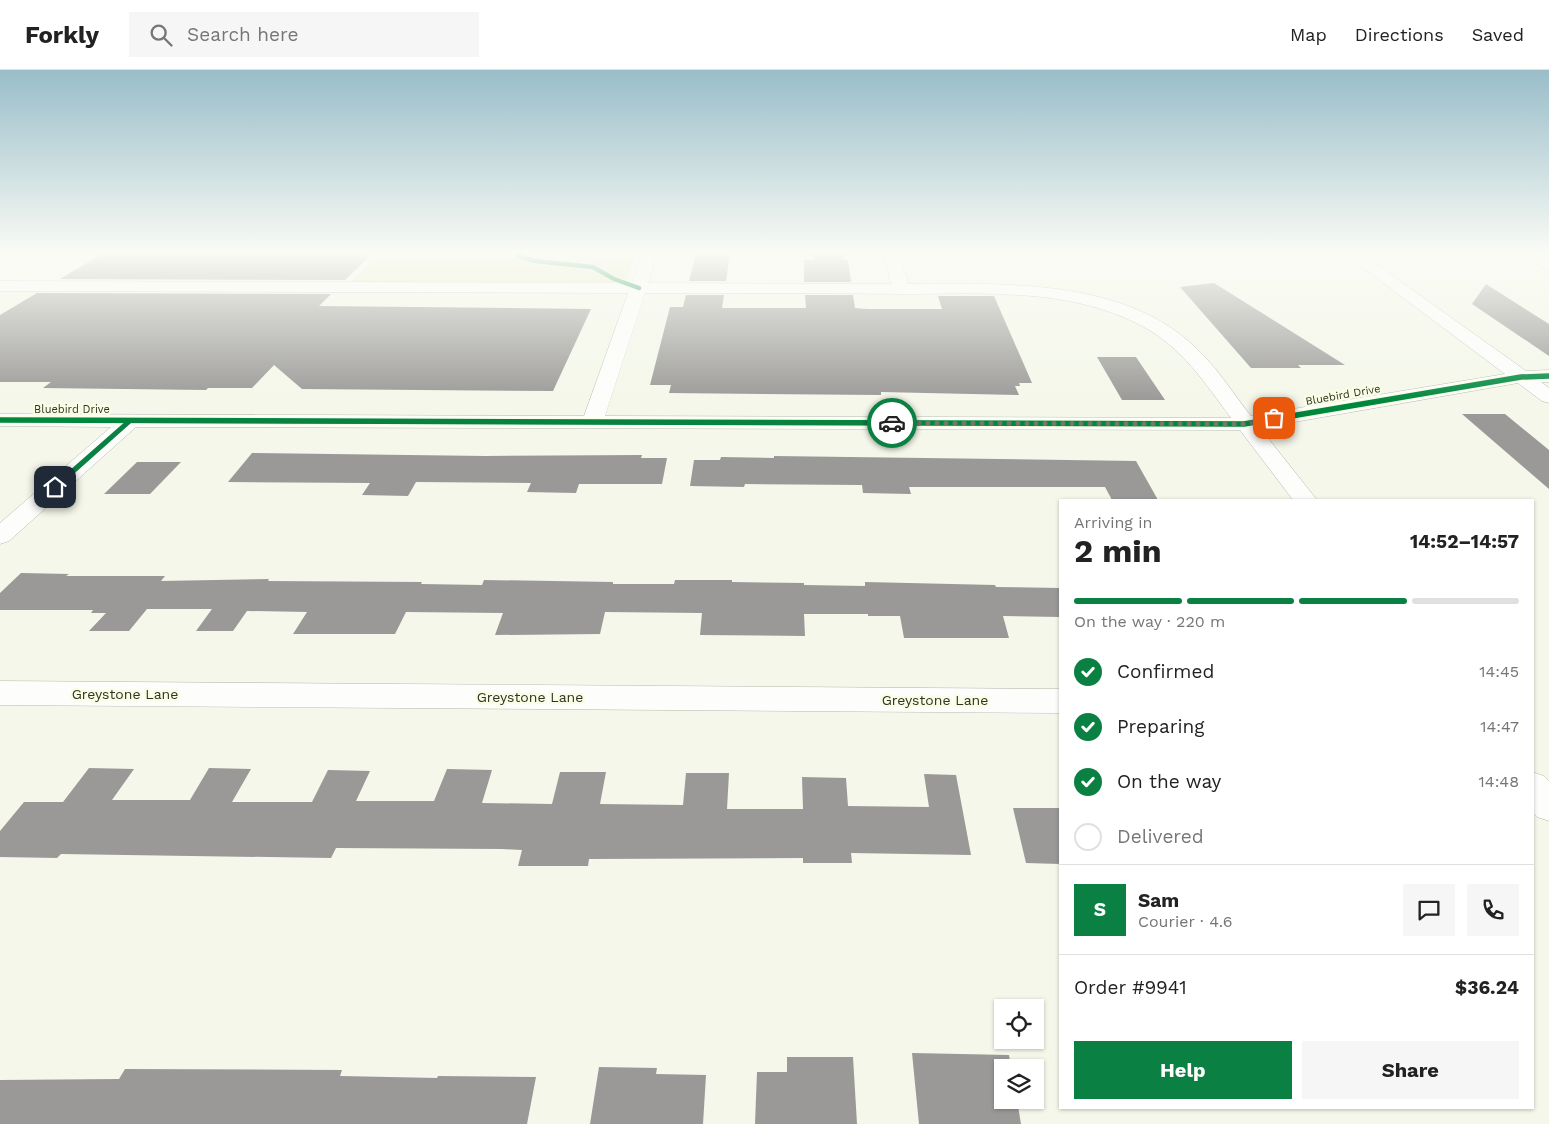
<!DOCTYPE html>
<meta charset="utf-8">
<style>
:root{--surface:#fff;--page:#f6f6f6;--text:#222;--muted:#767676;--line:#e0e0e0;--accent:#0b8043}
body{margin:0;font-family:"Work Sans",sans-serif;background:var(--page);color:var(--text);height:100vh;display:flex;flex-direction:column;font-size:19px;white-space:nowrap}
*{box-sizing:border-box;margin:0}
p{font-size:16px;color:var(--muted)}
.icon{flex:none;width:28px;height:28px;fill:none;stroke:currentColor;stroke-width:2;stroke-linecap:round;stroke-linejoin:round}
.map{position:relative;flex:1;overflow:hidden}
.sheet{position:absolute;left:1059px;top:429px;width:475px;height:610px;display:flex;flex-direction:column;background:var(--surface);border-radius:0px;box-shadow:0 1px 4px #0004}
.sheet>*{flex:none}
.controls{position:absolute;left:994px;top:929px;display:grid;gap:10px}
.controls a{display:grid;place-items:center;width:50px;height:50px;border-radius:0px;background:var(--surface);box-shadow:0 1px 4px #0004;font-size:25px}
.pin{position:absolute;display:grid;place-items:center;width:42px;height:42px;color:#fff;margin:-21px;border-radius:10px;box-shadow:0 2px 8px #0006}
.courier{position:absolute;display:grid;place-items:center;width:50px;height:50px;margin:-25px;border:4px solid #0b8043;border-radius:50%;background:#fff;color:#222;box-shadow:0 1px 6px #0007}
.summary em{font-style:normal;font-weight:700}
.summary div{display:flex;flex-direction:column-reverse}
.summary{display:flex;align-items:center;justify-content:space-between;height:85px;padding:0 15px}
h1{font-size:32px;font-weight:700;line-height:38px}
.bar{display:grid;grid-template-columns:repeat(4,1fr);gap:8px 5px;align-content:center;height:60px;padding:0 15px}
.bar i{height:6px;border-radius:4px;background:var(--line)}
.bar .selected{background:var(--accent)}
.bar p{grid-column:span 4}
.line{display:flex;align-items:center;gap:12px;padding:0 15px;border-top:1px solid var(--line)}
.line div{flex:1}
.round{display:grid;place-items:center;flex:none;width:52px;height:52px;border-radius:0px;background:var(--page)}
ol{padding:0 15px;list-style:none}
li{display:flex;align-items:center;gap:15px;height:55px}
li p{margin-inline-start:auto}
li .icon{padding:5px;border-radius:50%;background:var(--accent);color:#fff;stroke-width:4}
li:last-child{color:var(--muted)}
li i{width:28px;height:28px;border:2px solid var(--line);border-radius:50%}
.button{display:flex;gap:10px;margin-top:auto;padding:10px 15px}
.button a{flex:1;height:58px;border-radius:0px;background:var(--accent);color:#fff;font-size:20px;font-weight:700;line-height:58px;text-align:center}
.button a+a{background:var(--page);color:var(--text)}
header{display:flex;align-items:center;gap:30px;box-sizing:border-box;height:70px;padding:0 25px;background:var(--surface);border-bottom:1px solid var(--line)}
header strong{font-size:24px}
nav{display:flex;gap:28px;margin-inline-start:auto;font-size:18px}
.search{width:350px;height:45px;background:var(--page);display:flex;align-items:center;gap:12px;box-sizing:border-box;padding:0 18px;border-radius:0px;color:var(--muted);font-size:19px}
.map>svg:first-child{display:block}
.green{fill:#e1e9c1}
.building{fill:#9a9997}
.lines{fill:none;stroke-linecap:round;stroke-linejoin:round}
.minor-casing{stroke:#b6b9ae;stroke-width:1}
.minor{fill:#fdfefc;fill-rule:evenodd}
.cycleway-far1-casing{stroke:#f8fde3;stroke-width:6}
.cycleway-casing{stroke:#f8fde3;stroke-width:8}
.cycleway-far1{stroke:#00873e;stroke-width:4.5}
.cycleway{stroke:#00873e;stroke-width:5.5}
.route{fill:#0b8043}
.done{stroke:#75776c;stroke-width:5;stroke-dasharray:0 9}
.labels{text-anchor:middle;dominant-baseline:central;stroke-width:5;stroke-linejoin:round;paint-order:stroke}
.far-street-label{font-size:11px;fill:#303228;stroke:#f8fde3}
.street-label{font-size:14px;fill:#303228;stroke:#f8fde3}
</style>
<header>
<strong>Forkly</strong>
<div class="search"><svg class="icon" aria-label="search" viewBox="0 0 24 24"><circle cx="10" cy="10" r="6"/><path d="M15 15l6 6"/></svg>Search here</div>
<nav><a>Map</a><a>Directions</a><a>Saved</a></nav>
</header>
<div class="map">
<svg width="1549" height="1054" viewBox="0 0 1549 1054">
<rect width="100%" height="100%" fill="#f4f7e9"/>
<polygon class="green" points="378,184 635,184 627,208 614,213 351,212"/>
<g class="building">
<polygon points="102,184 229,185 371,185 345,210 60,209"/>
<polygon points="696,184 730,184 726,211 689,211"/>
<polygon points="813,184 843,184 844,190 848,190 851,212 804,212 804,190 813,190"/>
<polygon points="1214,213 1238,228 1345,295 1298,295 1301,298 1251,298 1180,217"/>
<polygon points="1486,214 1549,254 1549,286 1472,234"/>
<polygon points="37,223 331,224 319,236 591,239 553,321 302,319 274,295 252,318 208,318 206,320 43,318 51,312 0,312 0,245"/>
<polygon points="686,225 724,225 722,238 806,238 805,225 853,225 855,238 867,239 942,239 938,226 994,226 1032,313 1019,313 1020,316 1015,316 1019,325 881,322 881,325 669,323 671,315 650,315 670,237 683,237"/>
<polygon points="1097,287 1136,287 1165,330 1122,330"/>
<polygon points="1462,344 1505,344 1549,380 1549,419"/>
<polygon points="252,383 485,386 642,385 641,388 667,388 662,414 579,414 576,423 527,422 531,413 416,412 408,426 362,425 370,413 228,412"/>
<polygon points="774,386 1136,391 1158,430 1112,430 1105,417 909,417 911,424 863,423 862,415 745,414 744,417 690,416 694,390 720,390 721,387 774,388"/>
<polygon points="137,392 181,392 150,424 104,424"/>
<polygon points="21,503 69,504 66,506 165,506 161,511 269,509 268,511 422,512 421,514 482,515 484,510 613,512 613,514 674,514 675,510 732,510 732,512 804,513 804,515 865,516 865,512 995,515 996,517 1060,518 1060,547 1003,546 1009,568 904,568 900,546 868,546 868,544 804,544 805,566 700,565 702,543 605,542 600,564 495,565 503,543 406,542 395,564 293,564 307,542 247,541 233,561 196,561 212,539 147,539 129,561 89,561 106,543 91,543 93,540 0,540 0,523"/>
<polygon points="89,698 134,699 112,730 190,730 209,698 251,699 232,732 312,732 328,700 370,701 356,731 434,731 447,699 492,700 482,733 552,734 560,702 606,702 600,734 683,735 686,703 729,703 727,739 803,739 802,707 846,708 848,736 929,737 924,704 956,705 971,785 851,783 852,793 803,793 803,788 589,789 588,796 518,796 522,780 502,779 336,778 331,788 61,784 57,788 0,787 0,761 24,732 63,732"/>
<polygon points="1013,738 1060,738 1060,794 1026,793"/>
<polygon points="912,983 1009,985 1011,998 1002,998 1002,1030 1017,1030 1021,1054 919,1054"/>
<polygon points="787,987 853,987 857,1054 755,1054 757,1002 787,1002"/>
<polygon points="599,997 657,998 656,1004 706,1005 703,1054 590,1054"/>
<polygon points="125,999 342,1000 340,1006 437,1008 438,1006 536,1007 527,1054 0,1054 0,1010 119,1009"/>
</g>
<g class="lines">
<g class="minor-casing">
<g id="minor">
<path d="M 642,184 L 657,184 L 648,213 L 891,214 L 884,184 L 899,184 L 908,214 C 1002,214 1127,207 1199,281 C 1219,300 1234,325 1251,346 L 1505,304 L 1345,184 L 1362,184 L 1526,301 L 1549,300 L 1549,312 L 1541,312 L 1549,318 L 1549,333 L 1542,331 L 1518,313 L 1260,358 L 1317,430 L 1293,430 L 1240,360 L 136,357 L 9,471 L 0,474 L 0,453 L 111,357 L 0,356 L 0,344 L 584,346 L 628,223 L 0,221 L 0,211 L 632,213 ZM 645,223 C 730,223 816,223 902,224 C 982,224 1069,217 1142,256 C 1182,277 1205,313 1231,348 L 605,346 Z"/>
<polygon points="1523,184 1542,184 1549,189 1549,200 1544,198"/>
<polygon points="0,611 1060,619 1060,643 0,635"/>
<polygon points="1532,702 1544,706 1549,711 1549,751 1537,747 1532,742"/>
</g>
</g>
<use href="#minor" class="minor"/>
<g class="cycleway-far1-casing">
<polyline id="cycleway-far1" points="519,184 518,186 535,191 593,197 614,209 639,218"/>
</g>
<g class="cycleway-casing">
<polyline id="cycleway" points="0,350 1244,354 1521,307 1549,306"/>
</g>
<use href="#cycleway-far1" class="cycleway-far1"/>
<use href="#cycleway" class="cycleway"/>
</g>
<linearGradient id="sky" x2="0" y2="1"><stop stop-color="#99bdc9"/><stop offset="0.55" stop-color="#fafbf5"/><stop offset="1" stop-color="#fafbf5" stop-opacity="0"/></linearGradient>
<rect width="1549" height="332" fill="url(#sky)"/>
<polygon class="route" points="127,350 892,351 895,353 892,355 131,353 58,418 53,418 53,415"/>
<g class="lines">
<polyline class="done" points="892,353 1244,354 1274,348"/>
</g>
<g class="labels">
<g class="far-street-label">
<text transform="translate(1343 325) rotate(-10)">Bluebird Drive</text>
<text x="72" y="339">Bluebird Drive</text>
</g>
<g class="street-label">
<text x="125" y="624">Greystone Lane</text>
<text x="530" y="627">Greystone Lane</text>
<text x="935" y="630">Greystone Lane</text>
</g>
</g>
</svg>
<div class="controls">
<a><svg class="icon" aria-label="locate" viewBox="0 0 24 24"><circle cx="12" cy="12" r="6"/><path d="M12 2v4M12 18v4M2 12h4M18 12h4"/></svg></a>
<a><svg class="icon" aria-label="layers" viewBox="0 0 24 24"><path d="M12 4l9 5-9 5-9-5zM3 14l9 5 9-5"/></svg></a>
</div>
<div class="pin" style="left:1274px;top:348px;background:#ea580c"><svg class="icon" aria-label="bag" viewBox="0 0 24 24"><path d="M5 8h14l-1 12H6zM9 8a3 3 0 0 1 6 0"/></svg></div>
<div class="pin" style="left:55px;top:417px;background:#1f2937"><svg class="icon" aria-label="home" viewBox="0 0 24 24"><path d="M3 11l9-7 9 7M6 9v11h12V9"/></svg></div>
<div class="courier" style="left:892px;top:353px"><svg class="icon" aria-label="car" viewBox="0 0 24 24"><path d="M5 17H2v-5l4-1 3-4h7l3 4 3 1v5h-3M9 17h6M6 11h13"/><circle cx="7" cy="17" r="2"/><circle cx="17" cy="17" r="2"/></svg></div>
<section class="sheet">
<div class="summary"><div><h1>2 min</h1><p>Arriving in</p></div><em>14:52–14:57</em></div>
<div class="bar"><i class="selected"></i><i class="selected"></i><i class="selected"></i><i></i><p>On the way · 220 m</p></div>
<ol>
<li><svg class="icon" aria-label="check" viewBox="0 0 24 24"><path d="M5 12l5 5 9-10"/></svg>Confirmed<p>14:45</p></li>
<li><svg class="icon" aria-label="check" viewBox="0 0 24 24"><path d="M5 12l5 5 9-10"/></svg>Preparing<p>14:47</p></li>
<li><svg class="icon" aria-label="check" viewBox="0 0 24 24"><path d="M5 12l5 5 9-10"/></svg>On the way<p>14:48</p></li>
<li><i></i>Delivered</li>
</ol>
<div class="line" style="height:90px"><b class="round" style="background:var(--accent);color:#fff">S</b><div><b>Sam</b><p>Courier · 4.6</p></div><a class="round"><svg class="icon" aria-label="chat" viewBox="0 0 24 24"><path d="M4 5h16v11H9l-5 4z"/></svg></a><a class="round"><svg class="icon" aria-label="phone" viewBox="0 0 24 24"><path d="M5 4h4l2 5-3 2q2 4 5 5l2-3 5 2v4C11 20 4 13 5 4z"/></svg></a></div>
<div class="line" style="height:65px"><div>Order #9941</div><b>$36.24</b></div>
<div class="button"><a>Help</a><a>Share</a></div>
</section>
</div>
